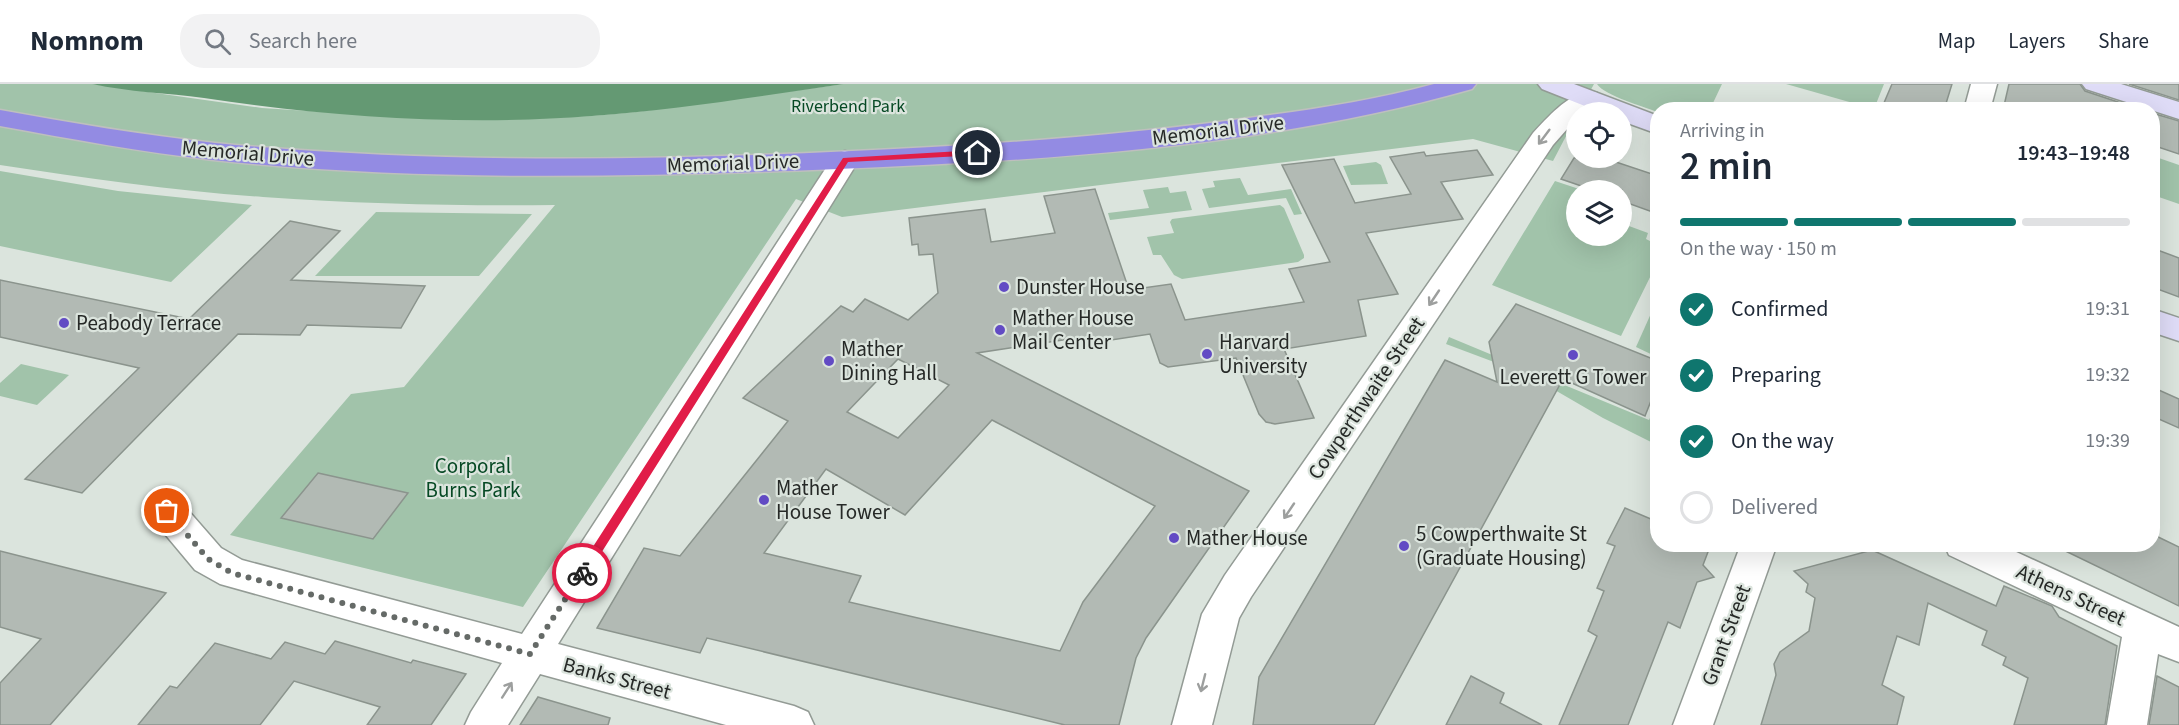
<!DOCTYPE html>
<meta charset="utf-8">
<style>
:root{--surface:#fff;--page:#f2f2f3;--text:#1f2937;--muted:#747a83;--line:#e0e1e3;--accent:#0f766e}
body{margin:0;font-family:"Source Sans 3",sans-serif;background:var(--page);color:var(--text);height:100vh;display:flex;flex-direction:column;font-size:22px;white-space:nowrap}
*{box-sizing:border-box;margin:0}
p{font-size:20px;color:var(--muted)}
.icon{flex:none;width:33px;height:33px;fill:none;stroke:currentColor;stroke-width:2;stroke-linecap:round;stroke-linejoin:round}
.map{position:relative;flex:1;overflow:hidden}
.details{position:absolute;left:1650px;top:18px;width:510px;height:450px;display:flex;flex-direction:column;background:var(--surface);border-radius:24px;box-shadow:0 6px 24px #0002}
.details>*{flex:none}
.controls{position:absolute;left:1566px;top:18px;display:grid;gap:12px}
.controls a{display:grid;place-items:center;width:66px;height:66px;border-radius:50%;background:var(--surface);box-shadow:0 6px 24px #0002;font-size:30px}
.pin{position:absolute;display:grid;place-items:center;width:51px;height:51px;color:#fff;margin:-26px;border:3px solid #fff;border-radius:50%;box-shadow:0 2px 6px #0007}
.courier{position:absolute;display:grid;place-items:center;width:60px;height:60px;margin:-30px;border:4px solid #e11d48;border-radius:50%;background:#fff;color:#222;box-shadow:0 2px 8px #0007}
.headline em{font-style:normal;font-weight:600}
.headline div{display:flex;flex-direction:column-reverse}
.headline{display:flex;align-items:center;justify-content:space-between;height:102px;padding:0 30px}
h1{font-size:39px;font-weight:600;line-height:45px}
.bar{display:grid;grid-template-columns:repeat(4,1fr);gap:9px 6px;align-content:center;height:72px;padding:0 30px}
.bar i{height:8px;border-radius:4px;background:var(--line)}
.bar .selected{background:var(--accent)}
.bar p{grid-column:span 4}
ol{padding:0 30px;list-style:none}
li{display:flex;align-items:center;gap:18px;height:66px}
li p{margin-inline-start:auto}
li .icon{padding:6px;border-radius:50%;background:var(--accent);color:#fff;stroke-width:4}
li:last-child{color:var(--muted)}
li i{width:33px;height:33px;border:3px solid var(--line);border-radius:50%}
header{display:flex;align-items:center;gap:36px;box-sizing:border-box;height:84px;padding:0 30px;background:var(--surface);border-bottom:2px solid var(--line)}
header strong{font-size:28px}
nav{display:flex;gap:33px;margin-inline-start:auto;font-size:21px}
.search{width:420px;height:54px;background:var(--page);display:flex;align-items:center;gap:15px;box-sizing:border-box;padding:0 21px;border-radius:24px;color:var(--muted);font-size:22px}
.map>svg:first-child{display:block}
.green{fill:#a1c3aa}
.water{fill:#649973}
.building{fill:#b2bab4;stroke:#8b948d;stroke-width:1.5;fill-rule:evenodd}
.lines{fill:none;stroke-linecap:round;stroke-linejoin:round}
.street-casing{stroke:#939b95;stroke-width:3}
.secondary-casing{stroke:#939b95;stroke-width:3}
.highway-casing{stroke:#bebfbe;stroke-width:3}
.street{fill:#fff;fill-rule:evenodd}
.secondary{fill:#dfdcf7;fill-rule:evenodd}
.highway{fill:#938be3;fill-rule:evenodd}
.oneway{stroke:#9d9f9e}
.route{fill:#e11d48}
.done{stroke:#656a67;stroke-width:6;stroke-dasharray:0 10.8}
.poi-dot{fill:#624bc4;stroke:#dbe4dd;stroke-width:2}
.labels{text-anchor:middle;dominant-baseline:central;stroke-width:4.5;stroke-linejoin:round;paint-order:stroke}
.far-park-label{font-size:18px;fill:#064924;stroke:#dbe4dd}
.street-label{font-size:21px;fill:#262927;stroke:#dbe4dd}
.poi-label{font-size:21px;fill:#262927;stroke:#dbe4dd;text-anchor:start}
.park-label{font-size:21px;fill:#064924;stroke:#dbe4dd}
</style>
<header>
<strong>Nomnom</strong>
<div class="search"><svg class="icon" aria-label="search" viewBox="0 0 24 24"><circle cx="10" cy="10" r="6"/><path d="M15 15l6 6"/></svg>Search here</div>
<nav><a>Map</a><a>Layers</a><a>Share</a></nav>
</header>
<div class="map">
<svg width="2179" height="641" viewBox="0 0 2179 641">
<rect width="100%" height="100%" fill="#dbe4dd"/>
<g class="green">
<path d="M 0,0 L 92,0 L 262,24 L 433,35 L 493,36 L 592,32 L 636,28 L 844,0 L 1594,0 L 1579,28 L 1576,28 L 1576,33 L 1553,77 L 1473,55 L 842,133 L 796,115 L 523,523 L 230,451 L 351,310 L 404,303 L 555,121 C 458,122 360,120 263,113 C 175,107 87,94 0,81 Z"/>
<path d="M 1597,0 L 1722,0 L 1713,19 L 1703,25 L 1658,26 L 1657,28 C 1643,22 1605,12 1597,0 Z"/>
<polygon points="1786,0 1884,0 1874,25"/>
<polygon points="2153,72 2179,81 2179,120 2153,111"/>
<polygon points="1376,78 1381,81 1388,100 1351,101 1343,82"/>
<polygon points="0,87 118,107 252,121 171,198 0,162"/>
<polygon points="1240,94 1248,111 1291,105 1302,130 1294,131 1286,114 1209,124 1202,105 1215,103 1213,97"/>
<polygon points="1555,97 1582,106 1576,106 1576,152 1622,152 1622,135 1631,138 1629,142 1648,149 1646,155 1652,158 1650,163 1655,165 1653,170 1656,172 1654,178 1657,179 1621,252 1492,201"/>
<polygon points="1168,103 1170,109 1186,107 1192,126 1110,136 1108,129 1149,124 1143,106"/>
<polygon points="1280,121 1284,124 1304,171 1304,174 1298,178 1182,195 1174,191 1161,171 1153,171 1147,153 1174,149 1170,138 1172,135"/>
<polygon points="376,128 532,130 479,192 315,192"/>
<polygon points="1657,216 1657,273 1636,263"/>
<polygon points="1449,253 1649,336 1657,319 1657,361 1603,334 1529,291 1446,260"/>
<polygon points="21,280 69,291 37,321 0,312 0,299"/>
</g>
<path class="water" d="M 92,0 L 844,0 C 760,12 676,26 592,32 C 463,42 332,33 204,14 C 167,9 129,8 92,0 Z"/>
<g class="building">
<polygon points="1892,0 1952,0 1944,26 1881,26"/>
<polygon points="2009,0 2080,0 2085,7 2142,26 2003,26"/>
<polygon points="2129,0 2179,0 2179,16"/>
<polygon points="2152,29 2179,37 2179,70 2152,61"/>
<path d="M 1477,66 L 1493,91 L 1441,98 L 1463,135 L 1366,149 L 1398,210 L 1358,216 L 1366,252 L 1284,265 L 1314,334 L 1275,340 L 1266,338 L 1259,330 L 1236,274 L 1168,283 L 1160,279 L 1150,250 L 1098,258 L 1083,253 L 977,269 L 1249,407 L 1146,554 L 1136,574 L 1119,641 L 1065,641 L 707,554 L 700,569 L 597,544 L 644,464 L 680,472 L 788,337 L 743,314 L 841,222 L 853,228 L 865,215 L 908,236 L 938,209 L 933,170 L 919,171 L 918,160 L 912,161 L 909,134 L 985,125 L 991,158 L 1055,149 L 1044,112 L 1095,105 L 1129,206 L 1171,200 L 1185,236 L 1304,218 L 1289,185 L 1330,178 L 1282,81 L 1334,75 L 1355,119 L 1411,110 L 1390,73 L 1424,68 L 1426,72 ZM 898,275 L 949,301 L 898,354 L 847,328 ZM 992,336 L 1155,422 L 1083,518 L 1060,567 L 849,518 L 861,492 L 764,469 L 826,385 L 905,431 Z"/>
<polygon points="1574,74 1604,74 1658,92 1658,130 1622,117 1622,106 1593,106 1561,95"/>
<polygon points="290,137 340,147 291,196 425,202 401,244 307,241 300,251 238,250 82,409 25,395 139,284 0,253 0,196 189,235"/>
<polygon points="2152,164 2179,174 2179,213 2152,203"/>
<polygon points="1516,220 1658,277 1658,299 1645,332 1563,295 1374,641 1253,641 1259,593 1445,276 1497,298 1489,258"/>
<polygon points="2152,303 2179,315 2179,344 2152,332"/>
<polygon points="318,389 408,409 373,455 281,434"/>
<polygon points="1625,424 1658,438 1658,460 1711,460 1703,481 1714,493 1697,498 1680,544 1668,538 1628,641 1559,641 1597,552 1588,547 1604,507 1597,504 1615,462 1607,459"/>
<polygon points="2152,450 2179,463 2179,522 2051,460 2152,460"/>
<polygon points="1872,466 1996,522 2004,502 2052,522 2059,533 2117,562 2105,641 2014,641 2028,594 2003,581 2006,573 1982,561 1987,547 1928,519 1919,561 1897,552 1882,601 1904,613 1897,641 1761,641 1776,591 1774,580 1780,568 1809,547 1815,514 1806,508 1808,500 1794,487"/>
<polygon points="0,467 166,509 50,641 0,641 0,599 41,555 0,543"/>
<polygon points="335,557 411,579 413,576 466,590 431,641 367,641 380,623 294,597 260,641 138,641 170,602 177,604 215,559 271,575 285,558 325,570"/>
<polygon points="1471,592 1504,609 1500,619 1542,641 1446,641"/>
<polygon points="2157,592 2179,603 2179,641 2149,641"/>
<polygon points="538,613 610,634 608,641 520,641"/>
</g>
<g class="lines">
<g class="street-casing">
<g id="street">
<polygon points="1971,0 1997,0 1990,26 1964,26"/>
<path d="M 1588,7 L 1597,9 L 1601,15 L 1585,28 L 1576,28 L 1576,35 L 1553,61 L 1251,513 L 1239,534 L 1212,641 L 1172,641 L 1202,530 L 1225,491 L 1533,49 C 1549,32 1565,13 1588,7 Z"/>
<polygon points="845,67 855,70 859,76 558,560 794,622 808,628 814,641 726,641 540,590 508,641 465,641 471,628 502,579 220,500 195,486 154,437 149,427 154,417 167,412 180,417 221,464 242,476 522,550 835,70"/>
<polygon points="1741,460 1777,460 1713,641 1673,641"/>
<polygon points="1944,460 1999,460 2179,543 2179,578 2158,570 2147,641 2107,641 2122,553 1949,471"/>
</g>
</g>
<g class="secondary-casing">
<g id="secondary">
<polygon points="1538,0 1574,0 1658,32 1658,50 1622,37 1622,28 1600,28 1542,5"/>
<polygon points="2082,0 2121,0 2179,18 2179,35 2086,5"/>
<polygon points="2152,225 2179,234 2179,257 2152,248"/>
</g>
</g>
<g class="highway-casing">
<path id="highway" d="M 1434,0 L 1476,0 L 1472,5 C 1267,63 1050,76 838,85 C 630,93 421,98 213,76 C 142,68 71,55 0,42 L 0,26 C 71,39 143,51 215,59 C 453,82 694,76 932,63 C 1040,57 1149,48 1256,33 C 1316,25 1376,16 1434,0 Z"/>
</g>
<use href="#street" class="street"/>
<use href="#secondary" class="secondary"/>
<use href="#highway" class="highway"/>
</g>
<defs><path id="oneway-shaft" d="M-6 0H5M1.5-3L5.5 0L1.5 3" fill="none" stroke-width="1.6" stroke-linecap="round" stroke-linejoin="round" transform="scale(1.5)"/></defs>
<g class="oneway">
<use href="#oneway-shaft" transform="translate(1544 53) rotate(127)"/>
<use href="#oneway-shaft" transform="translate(1434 214) rotate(124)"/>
<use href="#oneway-shaft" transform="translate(1289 427) rotate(124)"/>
<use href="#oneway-shaft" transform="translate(1203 599) rotate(104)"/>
<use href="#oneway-shaft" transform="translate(507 606) rotate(-57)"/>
</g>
<polygon class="route" points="978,66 981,67 981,71 848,78 586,493 578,493 578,486 843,74"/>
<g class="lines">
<polyline class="done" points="167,427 208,475 232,489 530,570 582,489"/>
</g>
<g class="poi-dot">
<circle cx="1004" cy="203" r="6"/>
<circle cx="64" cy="239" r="6"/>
<circle cx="1000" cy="246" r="6"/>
<circle cx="1207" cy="270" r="6"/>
<circle cx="1573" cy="271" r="6"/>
<circle cx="829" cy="277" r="6"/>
<circle cx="764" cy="416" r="6"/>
<circle cx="1174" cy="454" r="6"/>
<circle cx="1404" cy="462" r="6"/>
</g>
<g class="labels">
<g class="far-park-label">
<text x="848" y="22">Riverbend Park</text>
</g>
<g class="street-label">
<text transform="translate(1218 46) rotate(-7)">Memorial Drive</text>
<text transform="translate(248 69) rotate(5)">Memorial Drive</text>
<text transform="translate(733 79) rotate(-2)">Memorial Drive</text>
<text transform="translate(1366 314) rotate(-56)">Cowperthwaite Street</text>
<text transform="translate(2071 511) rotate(25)">Athens Street</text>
<text transform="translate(1726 551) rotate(-70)">Grant Street</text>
<text transform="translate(617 594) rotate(15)">Banks Street</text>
</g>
<g class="poi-label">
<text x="1016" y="203">Dunster House</text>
<text x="1012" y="234">Mather House<tspan x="1012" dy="24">Mail Center</tspan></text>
<text x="76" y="239">Peabody Terrace</text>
<text x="1219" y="258">Harvard<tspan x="1219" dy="24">University</tspan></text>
<text x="841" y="265">Mather<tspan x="841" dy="24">Dining Hall</tspan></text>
<text x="1573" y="293" text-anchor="middle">Leverett G Tower</text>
<text x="776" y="404">Mather<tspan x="776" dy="24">House Tower</tspan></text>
<text x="1416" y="450">5 Cowperthwaite St<tspan x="1416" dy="24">(Graduate Housing)</tspan></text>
<text x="1186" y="454">Mather House</text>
</g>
<g class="park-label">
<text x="473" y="382">Corporal<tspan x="473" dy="24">Burns Park</tspan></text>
</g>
</g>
</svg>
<div class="controls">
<a><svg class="icon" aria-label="locate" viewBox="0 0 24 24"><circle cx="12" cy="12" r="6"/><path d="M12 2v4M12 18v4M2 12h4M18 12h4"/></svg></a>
<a><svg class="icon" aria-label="layers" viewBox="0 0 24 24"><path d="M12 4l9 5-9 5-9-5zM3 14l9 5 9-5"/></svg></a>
</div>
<div class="pin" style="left:167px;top:427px;background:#ea580c"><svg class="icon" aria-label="bag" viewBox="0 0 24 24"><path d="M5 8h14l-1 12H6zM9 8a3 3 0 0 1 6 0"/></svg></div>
<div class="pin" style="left:978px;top:69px;background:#1f2937"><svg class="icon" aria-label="home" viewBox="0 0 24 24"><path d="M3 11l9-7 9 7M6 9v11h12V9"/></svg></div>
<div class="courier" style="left:582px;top:489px"><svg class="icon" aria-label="bike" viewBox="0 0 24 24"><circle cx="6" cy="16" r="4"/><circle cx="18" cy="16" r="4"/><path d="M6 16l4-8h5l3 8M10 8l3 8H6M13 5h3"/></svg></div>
<section class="details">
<div class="headline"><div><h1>2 min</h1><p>Arriving in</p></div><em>19:43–19:48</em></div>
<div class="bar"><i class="selected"></i><i class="selected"></i><i class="selected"></i><i></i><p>On the way · 150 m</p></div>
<ol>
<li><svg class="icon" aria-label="check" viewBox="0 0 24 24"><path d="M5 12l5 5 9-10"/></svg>Confirmed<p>19:31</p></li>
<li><svg class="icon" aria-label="check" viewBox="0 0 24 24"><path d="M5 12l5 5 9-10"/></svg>Preparing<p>19:32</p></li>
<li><svg class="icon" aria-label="check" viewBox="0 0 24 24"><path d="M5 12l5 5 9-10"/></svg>On the way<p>19:39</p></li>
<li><i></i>Delivered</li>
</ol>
</section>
</div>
